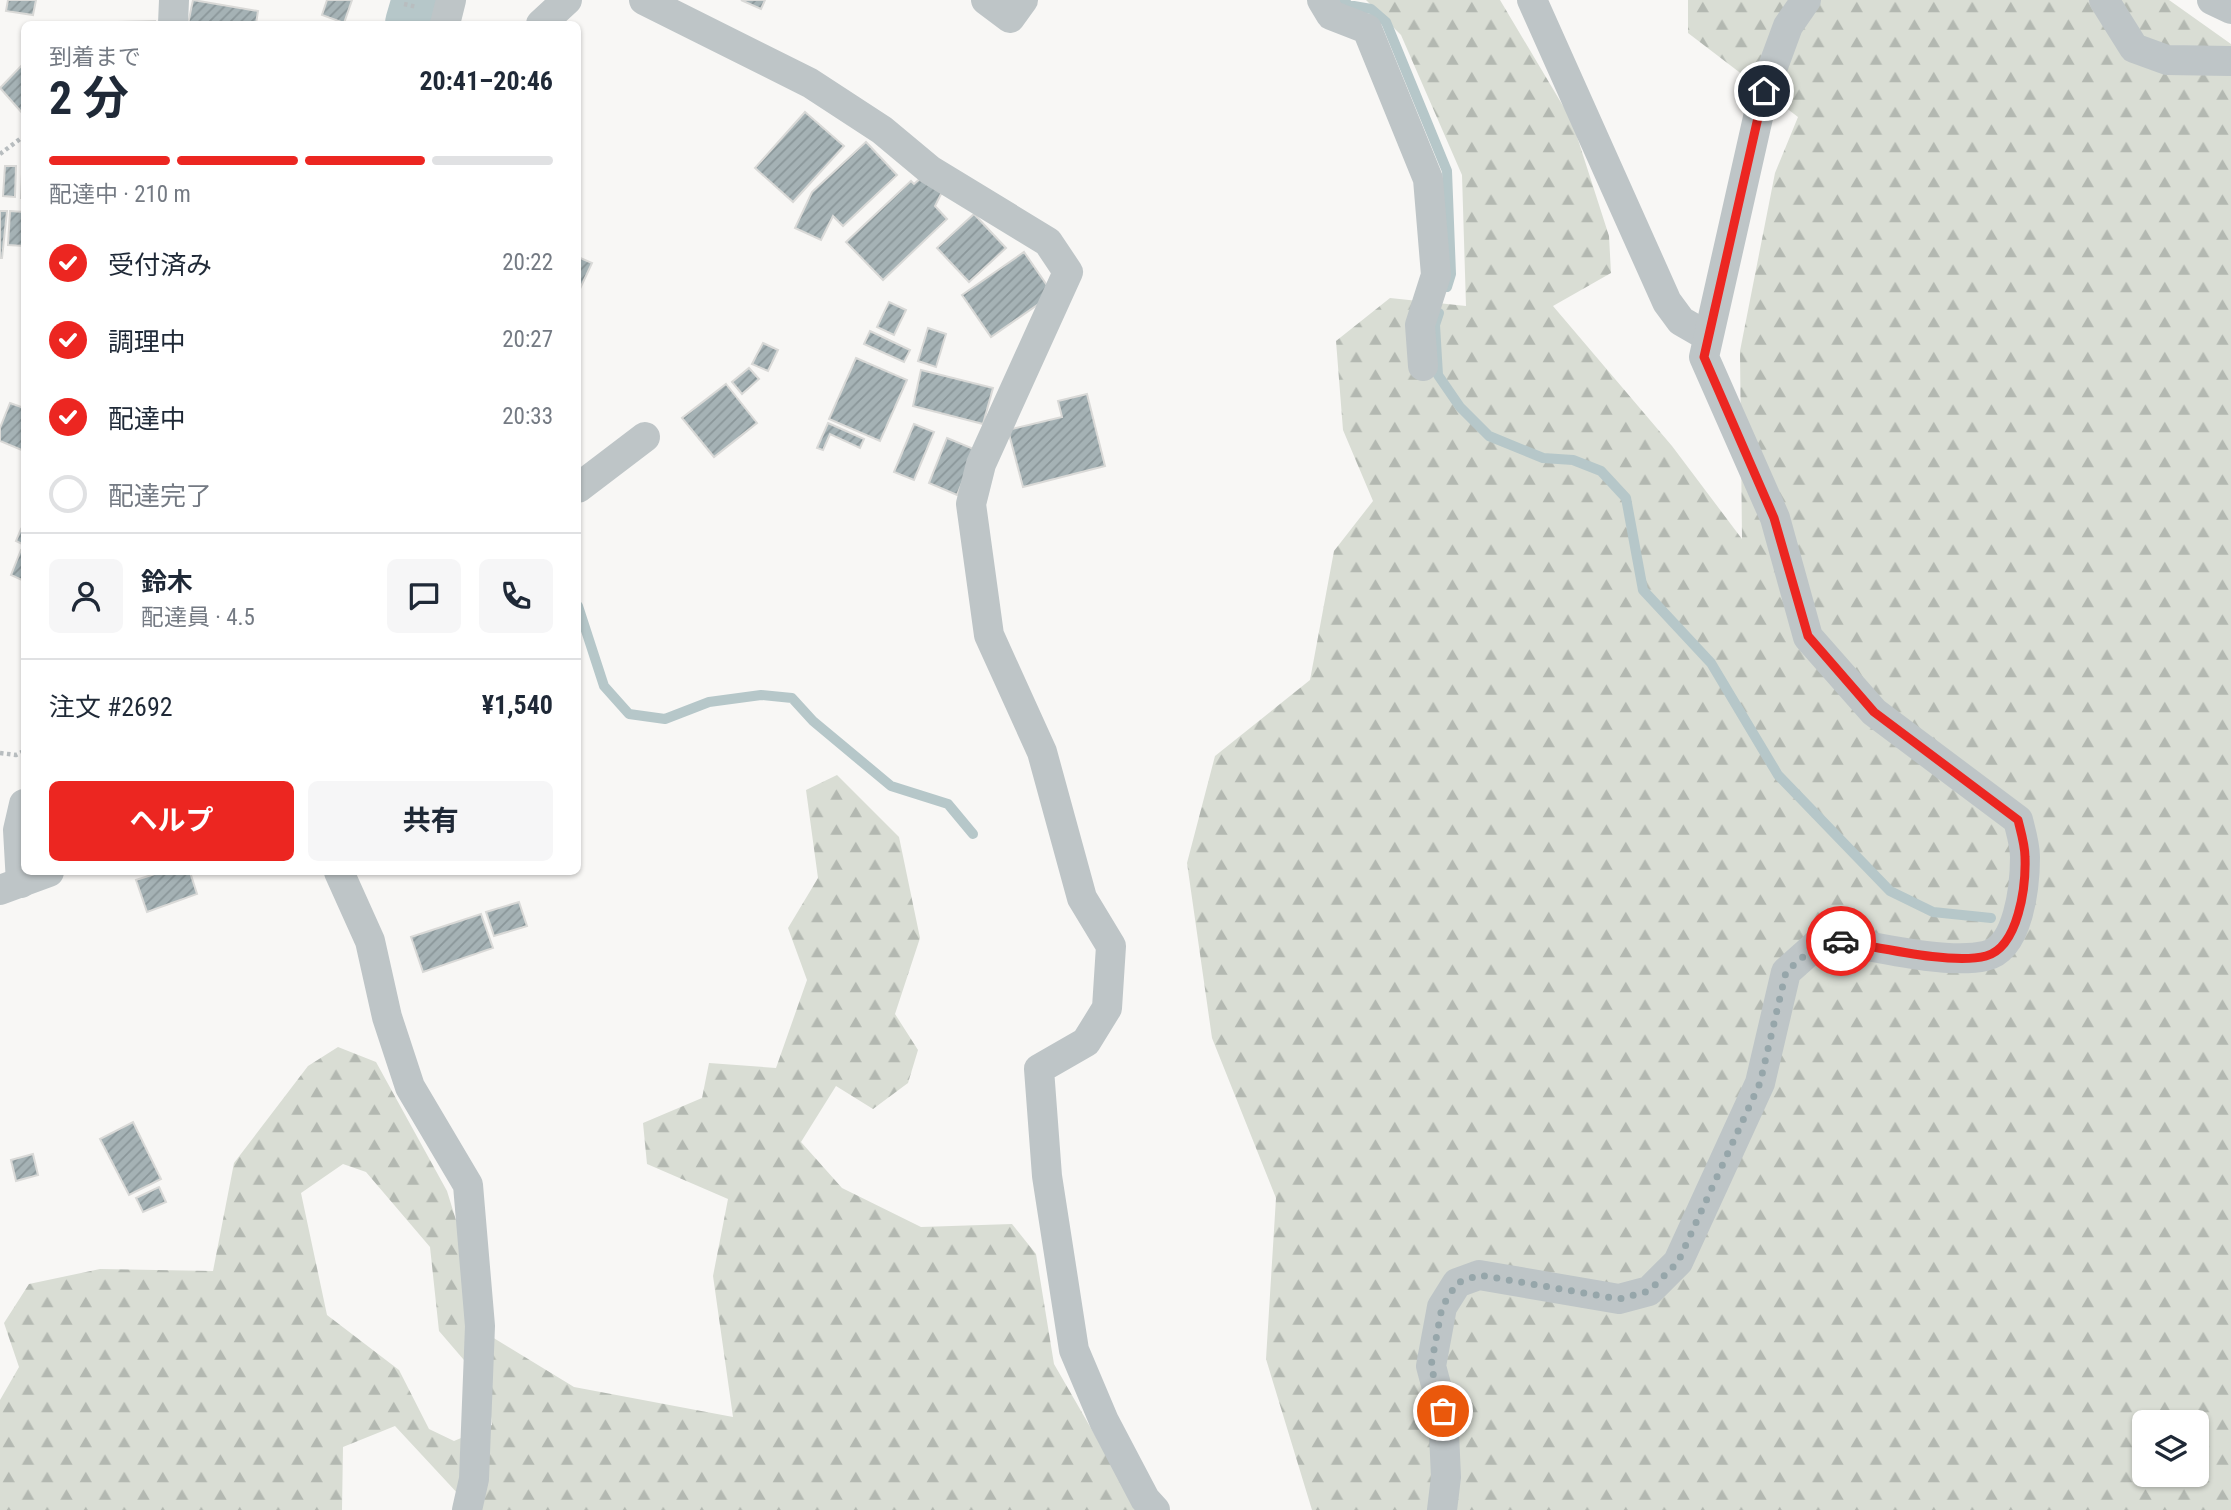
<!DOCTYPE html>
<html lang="ja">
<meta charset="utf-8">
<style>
:root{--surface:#fff;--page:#f6f6f7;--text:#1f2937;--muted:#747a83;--line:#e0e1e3;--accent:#ec2621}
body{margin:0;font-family:"Roboto Condensed","Noto Sans JP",sans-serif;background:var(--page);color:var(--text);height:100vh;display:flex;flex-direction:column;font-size:26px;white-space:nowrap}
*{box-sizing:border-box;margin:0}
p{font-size:23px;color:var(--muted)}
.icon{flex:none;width:38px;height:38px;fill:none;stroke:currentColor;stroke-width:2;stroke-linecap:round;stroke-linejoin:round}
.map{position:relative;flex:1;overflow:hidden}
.side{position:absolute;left:21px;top:21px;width:560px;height:854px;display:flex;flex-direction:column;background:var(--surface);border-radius:10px;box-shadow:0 2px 5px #0004}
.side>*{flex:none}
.tools{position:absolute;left:2132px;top:1410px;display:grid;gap:14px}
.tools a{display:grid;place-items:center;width:77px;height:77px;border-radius:10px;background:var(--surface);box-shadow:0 2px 5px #0004;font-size:35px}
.pin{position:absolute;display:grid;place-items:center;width:60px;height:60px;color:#fff;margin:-30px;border:4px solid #fff;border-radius:50%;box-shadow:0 2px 7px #0007}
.courier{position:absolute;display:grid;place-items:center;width:70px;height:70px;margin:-35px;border:5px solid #ec2621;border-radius:50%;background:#fff;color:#222;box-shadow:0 2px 9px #0007}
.headline em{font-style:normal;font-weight:700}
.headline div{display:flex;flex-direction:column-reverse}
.headline{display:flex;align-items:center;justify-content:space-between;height:119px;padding:0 28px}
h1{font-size:46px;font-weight:700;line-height:52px}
.bar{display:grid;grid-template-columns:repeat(4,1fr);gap:10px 7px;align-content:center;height:84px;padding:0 28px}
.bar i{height:9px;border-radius:5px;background:var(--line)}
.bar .on{background:var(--accent)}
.bar p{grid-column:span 4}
.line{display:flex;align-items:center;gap:18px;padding:0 28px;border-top:2px solid var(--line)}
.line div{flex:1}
.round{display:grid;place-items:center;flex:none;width:74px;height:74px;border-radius:10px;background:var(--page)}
ol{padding:0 28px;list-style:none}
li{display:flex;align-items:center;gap:21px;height:77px}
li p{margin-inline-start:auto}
li .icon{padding:7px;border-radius:50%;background:var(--accent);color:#fff;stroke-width:4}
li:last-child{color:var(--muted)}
li i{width:38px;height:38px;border:4px solid var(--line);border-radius:50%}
.primary-button{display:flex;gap:14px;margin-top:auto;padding:14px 28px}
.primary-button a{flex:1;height:80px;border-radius:10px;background:var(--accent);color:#fff;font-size:28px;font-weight:700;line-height:80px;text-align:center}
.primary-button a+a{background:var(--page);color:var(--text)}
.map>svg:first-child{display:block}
.forest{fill:url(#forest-firs);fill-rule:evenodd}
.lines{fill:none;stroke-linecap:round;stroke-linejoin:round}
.stream{stroke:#b6c7c9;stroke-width:10}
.river{stroke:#b6c7c9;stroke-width:66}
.building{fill:url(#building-hatch);stroke:#d9d9d7;stroke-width:2}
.path{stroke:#b8bdbf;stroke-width:4.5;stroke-dasharray:3.5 3.5;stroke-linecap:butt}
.minor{stroke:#bec5c7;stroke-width:30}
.done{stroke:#96a6aa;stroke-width:7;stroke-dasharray:0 12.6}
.route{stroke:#ec2621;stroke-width:9}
</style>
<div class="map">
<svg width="2231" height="1510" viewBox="0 0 2231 1510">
<defs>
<pattern id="forest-firs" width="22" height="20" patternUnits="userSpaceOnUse" patternTransform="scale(1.75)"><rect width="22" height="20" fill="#d9ddd4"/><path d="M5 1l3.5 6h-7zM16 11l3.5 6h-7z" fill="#b3b8b1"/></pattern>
<pattern id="building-hatch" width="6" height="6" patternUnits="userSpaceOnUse" patternTransform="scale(1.75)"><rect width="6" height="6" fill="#a5b2b5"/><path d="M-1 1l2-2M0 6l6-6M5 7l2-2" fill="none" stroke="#8a9699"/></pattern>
</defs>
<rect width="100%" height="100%" fill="#f8f7f5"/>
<g class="forest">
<path d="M 1366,0 L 1500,0 L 1572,121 L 1609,236 L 1611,273 L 1553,306 L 1672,446 L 1742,539 L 1740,351 L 1775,173 L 1798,117 L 1688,33 L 1688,0 L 2169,0 L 2231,44 L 2231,1510 L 1312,1510 L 1266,1359 L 1276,1198 L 1212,1038 L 1187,863 L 1215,756 L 1310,680 L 1334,551 L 1373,501 L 1343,430 L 1336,341 L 1390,298 L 1466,306 L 1462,175 L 1401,35 ZM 2144,1423 L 2196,1423 L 2196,1475 L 2144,1475 Z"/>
<path d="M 837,775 L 899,837 L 920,938 L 895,1014 L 918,1050 L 908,1083 L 873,1109 L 836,1086 L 801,1142 L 842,1188 L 921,1227 L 1012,1224 L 1036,1254 L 1054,1364 L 1138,1510 L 473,1510 L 395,1426 L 343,1447 L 342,1510 L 0,1510 L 0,1400 L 19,1367 L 4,1323 L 29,1284 L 100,1269 L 213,1271 L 234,1163 L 308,1066 L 338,1047 L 376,1062 L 447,1191 L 492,1337 L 574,1387 L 733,1417 L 713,1276 L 728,1199 L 647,1164 L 643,1123 L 702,1098 L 709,1063 L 776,1068 L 807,980 L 788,928 L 818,878 L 806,790 ZM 343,1164 L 366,1172 L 430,1247 L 439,1331 L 488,1388 L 492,1425 L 454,1441 L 429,1429 L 399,1370 L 327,1315 L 301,1193 Z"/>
</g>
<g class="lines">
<g class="stream">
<polyline points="1344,0 1348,5 1371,9 1386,22 1447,171 1451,274 1447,287"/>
<polyline points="1439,313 1435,325 1438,375 1460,407 1489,436 1543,458 1573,460 1601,471 1626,498 1643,590 1711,663 1778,775 1890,891 1933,912 1991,918"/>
<polyline points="578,606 604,686 629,714 665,719 709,702 761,695 792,698 813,721 891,786 948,804 973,834"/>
</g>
<polyline class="river" points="418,24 425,0"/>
</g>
<g class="building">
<polygon points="8,0 36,0 33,15 6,11"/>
<polygon points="193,0 258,11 256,24 188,24"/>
<polygon points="327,0 352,0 344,23 322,15"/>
<polygon points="741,0 765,0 761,9"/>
<polygon points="155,21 155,24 118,24 118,22"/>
<polygon points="24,63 24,115 0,88"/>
<polygon points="805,112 844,146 793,202 755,168"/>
<polygon points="866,142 897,175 843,226 833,216 821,240 795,228 812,192"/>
<polygon points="23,149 24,149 24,198 21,198"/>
<polygon points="5,166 16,166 15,197 3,196"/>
<polygon points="922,177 945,186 935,206 947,219 883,280 846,242 911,181 914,184"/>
<polygon points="0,211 7,211 2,258 0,258"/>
<polygon points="10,211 24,212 24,246 8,245"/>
<polygon points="974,214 1006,248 969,282 937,248"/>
<polygon points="1024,252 1053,294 991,337 962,295"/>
<polygon points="578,257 592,263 578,293"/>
<polygon points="889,302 906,310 894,335 877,327"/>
<polygon points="928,328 946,334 936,367 918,361"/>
<polygon points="870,331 910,350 904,362 864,344"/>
<polygon points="763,343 778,350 768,371 752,364"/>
<polygon points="856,358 907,380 880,441 829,419"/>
<polygon points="749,368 759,379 742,394 732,382"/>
<polygon points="921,370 993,388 983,424 913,406"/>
<polygon points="726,384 757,423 714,457 682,418"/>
<polygon points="1087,394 1105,466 1023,487 1008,430 1062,417 1058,401"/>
<polygon points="10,403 24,408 24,451 0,441 0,428"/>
<polygon points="828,423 864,439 860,448 830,434 823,450 817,448"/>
<polygon points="914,424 934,432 914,480 894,472"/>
<polygon points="947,438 976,450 957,495 929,483"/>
<polygon points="21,529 24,531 24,545 16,541"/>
<polygon points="21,550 24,551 24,581 11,575"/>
<polygon points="161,872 190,872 197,894 147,912 136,880"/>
<polygon points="519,902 527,926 494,936 486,912"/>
<polygon points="481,914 493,948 423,972 411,937"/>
<polygon points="133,1122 161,1179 129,1195 100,1139"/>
<polygon points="33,1154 38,1175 16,1181 11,1160"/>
<polygon points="159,1187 166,1202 143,1212 136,1198"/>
</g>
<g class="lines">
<g class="path">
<polyline points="404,4 417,7"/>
<polyline points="0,154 24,136"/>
<polyline points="0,753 16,755 24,751"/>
</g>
<g class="minor">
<polyline points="644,0 810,83 882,130 930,170 1048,242 1068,272 981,464 971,504 989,635 1042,752 1082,898 1111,946 1107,1008 1086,1042 1039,1069 1047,1176 1074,1350 1104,1421 1145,1499 1155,1510"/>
<polyline points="986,0 1010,18 1023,0"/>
<polyline points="1322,0 1331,15 1367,29 1428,179 1436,275 1420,325 1423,366"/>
<polyline points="1532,0 1667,302 1681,321 1707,336"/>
<polyline points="2104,0 2134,48 2167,60 2231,61"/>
<polyline points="2212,0 2231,9"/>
<polyline points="173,24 174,0"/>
<polyline points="445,24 451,0"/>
<polyline points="541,24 567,0"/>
<polyline points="578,488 645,437"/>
<polyline points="339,872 370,941 387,1017 410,1087 468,1185 480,1326 474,1479 467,1510"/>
<polyline points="21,883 18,830 24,804"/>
<polyline points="0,890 49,872"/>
<path d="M 1442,1510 L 1446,1477 L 1443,1411 L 1431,1366 L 1442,1307 L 1457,1283 L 1479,1275 L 1619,1299 L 1649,1291 L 1678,1262 L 1760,1083 L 1786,972 L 1824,938 C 1867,945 1945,965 1985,956 C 2019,949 2025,885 2025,857 C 2025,845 2021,832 2018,820 L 1874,712 L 1808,637 L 1775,518 L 1704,357 L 1764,91 L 1788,26 L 1806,0"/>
</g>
</g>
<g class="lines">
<polyline class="done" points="1443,1411 1431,1366 1442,1307 1457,1283 1479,1275 1619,1299 1649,1291 1678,1262 1760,1083 1786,972 1824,938 1841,941"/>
<path class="route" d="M 1764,91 L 1704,357 L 1774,518 L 1808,636 L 1874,712 L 2018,820 C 2021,832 2025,845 2025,857 C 2026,885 2019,947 1986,956 C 1951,965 1879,947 1841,941"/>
</g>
</svg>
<div class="tools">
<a><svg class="icon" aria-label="layers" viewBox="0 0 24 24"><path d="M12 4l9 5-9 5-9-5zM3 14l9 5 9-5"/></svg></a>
</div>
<div class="pin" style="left:1443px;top:1411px;background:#ea580c"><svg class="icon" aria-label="bag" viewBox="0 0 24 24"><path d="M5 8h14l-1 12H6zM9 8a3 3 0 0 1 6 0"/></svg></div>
<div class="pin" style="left:1764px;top:91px;background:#1f2937"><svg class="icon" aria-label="home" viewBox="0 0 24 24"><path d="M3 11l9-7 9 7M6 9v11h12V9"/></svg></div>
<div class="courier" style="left:1841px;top:941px"><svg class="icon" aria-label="car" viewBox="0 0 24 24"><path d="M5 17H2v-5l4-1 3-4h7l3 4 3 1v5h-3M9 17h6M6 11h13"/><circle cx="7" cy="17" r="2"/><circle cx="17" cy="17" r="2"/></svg></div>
<section class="side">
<div class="headline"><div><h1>2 分</h1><p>到着まで</p></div><em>20:41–20:46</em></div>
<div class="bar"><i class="on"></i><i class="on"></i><i class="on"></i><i></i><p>配達中 · 210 m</p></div>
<ol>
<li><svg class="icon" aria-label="check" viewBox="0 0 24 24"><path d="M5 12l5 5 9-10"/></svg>受付済み<p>20:22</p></li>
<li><svg class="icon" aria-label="check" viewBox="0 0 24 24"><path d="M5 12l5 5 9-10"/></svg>調理中<p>20:27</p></li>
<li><svg class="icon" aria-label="check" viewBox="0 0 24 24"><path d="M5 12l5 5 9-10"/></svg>配達中<p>20:33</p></li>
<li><i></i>配達完了</li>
</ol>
<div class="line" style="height:126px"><a class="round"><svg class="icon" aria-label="person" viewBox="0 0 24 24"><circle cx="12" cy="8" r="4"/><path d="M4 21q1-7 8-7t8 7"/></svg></a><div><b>鈴木</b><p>配達員 · 4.5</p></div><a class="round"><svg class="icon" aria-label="chat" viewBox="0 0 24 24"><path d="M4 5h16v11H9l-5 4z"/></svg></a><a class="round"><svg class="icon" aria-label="phone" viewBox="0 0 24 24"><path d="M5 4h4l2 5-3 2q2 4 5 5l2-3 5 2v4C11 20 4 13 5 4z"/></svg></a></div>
<div class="line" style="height:91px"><div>注文 #2692</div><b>¥1,540</b></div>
<div class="primary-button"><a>ヘルプ</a><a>共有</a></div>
</section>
</div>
